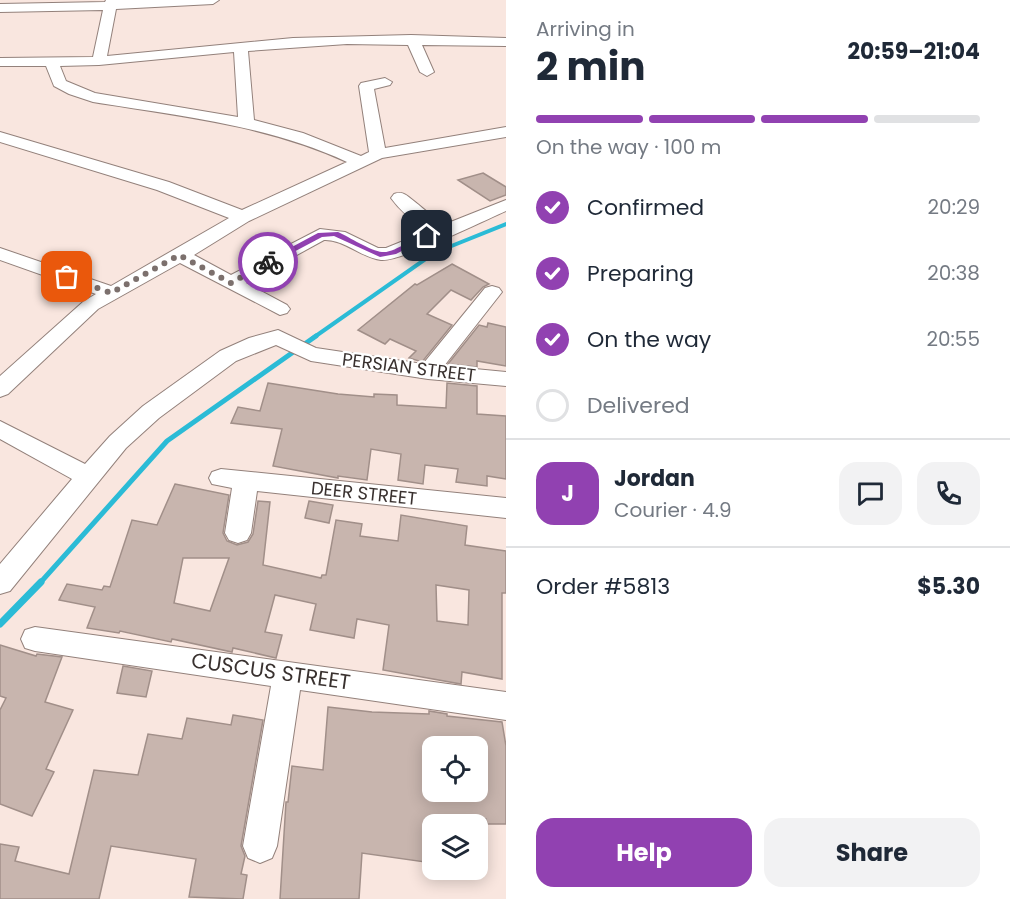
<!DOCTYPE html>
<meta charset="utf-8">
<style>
:root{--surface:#fff;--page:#f2f2f3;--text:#1f2937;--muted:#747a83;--line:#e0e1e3;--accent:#9141b1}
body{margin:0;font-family:Poppins,sans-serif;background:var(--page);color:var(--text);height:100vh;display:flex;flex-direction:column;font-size:22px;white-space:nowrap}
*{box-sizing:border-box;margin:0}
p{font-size:20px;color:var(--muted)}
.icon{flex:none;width:33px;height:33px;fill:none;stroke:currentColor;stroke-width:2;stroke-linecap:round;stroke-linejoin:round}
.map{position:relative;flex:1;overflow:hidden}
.side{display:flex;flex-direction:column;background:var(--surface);width:504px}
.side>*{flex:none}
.controls{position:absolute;left:422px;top:736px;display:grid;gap:12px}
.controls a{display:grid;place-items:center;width:66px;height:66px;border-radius:12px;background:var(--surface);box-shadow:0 3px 15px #0003;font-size:30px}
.pin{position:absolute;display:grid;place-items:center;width:51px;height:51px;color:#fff;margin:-26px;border-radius:12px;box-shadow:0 3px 9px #0006}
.courier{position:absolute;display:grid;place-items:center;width:60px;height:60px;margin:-30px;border:4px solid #9141b1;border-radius:50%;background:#fff;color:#222;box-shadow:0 2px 8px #0007}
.head em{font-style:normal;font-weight:700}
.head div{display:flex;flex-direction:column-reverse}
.head{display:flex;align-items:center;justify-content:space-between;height:102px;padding:0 30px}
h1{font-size:39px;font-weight:700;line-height:45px}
.bar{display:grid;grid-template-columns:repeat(4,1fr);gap:9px 6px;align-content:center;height:72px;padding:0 30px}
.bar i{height:8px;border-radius:4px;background:var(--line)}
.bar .current{background:var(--accent)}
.bar p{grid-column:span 4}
.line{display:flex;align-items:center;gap:15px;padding:0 30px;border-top:2px solid var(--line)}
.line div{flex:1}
.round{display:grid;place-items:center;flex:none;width:63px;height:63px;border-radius:18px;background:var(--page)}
ol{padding:0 30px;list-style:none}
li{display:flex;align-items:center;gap:18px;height:66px}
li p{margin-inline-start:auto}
li .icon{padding:6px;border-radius:50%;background:var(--accent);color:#fff;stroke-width:4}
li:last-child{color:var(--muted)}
li i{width:33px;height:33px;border:3px solid var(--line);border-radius:50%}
.cta{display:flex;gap:12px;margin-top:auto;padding:12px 30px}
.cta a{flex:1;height:69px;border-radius:18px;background:var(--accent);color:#fff;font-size:24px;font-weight:700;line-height:69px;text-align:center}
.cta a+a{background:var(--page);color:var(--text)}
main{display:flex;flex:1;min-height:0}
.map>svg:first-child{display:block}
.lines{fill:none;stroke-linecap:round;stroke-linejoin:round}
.stream-far2{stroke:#2bbbd6;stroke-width:4}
.stream-far1{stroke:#2bbbd6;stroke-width:5}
.stream{stroke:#2bbbd6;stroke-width:7}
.building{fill:#c8b5ae;stroke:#a18f89;stroke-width:1.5;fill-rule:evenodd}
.minor-casing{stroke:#93817b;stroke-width:2}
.minor{fill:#fff;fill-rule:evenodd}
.route{fill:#9141b1}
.done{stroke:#7c706d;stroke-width:6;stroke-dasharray:0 10.8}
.labels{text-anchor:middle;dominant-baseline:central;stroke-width:4.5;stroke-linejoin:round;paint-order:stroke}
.street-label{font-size:18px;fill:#39312f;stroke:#fff}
.near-street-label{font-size:21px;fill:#39312f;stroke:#fff}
</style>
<main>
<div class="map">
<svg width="506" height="899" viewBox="0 0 506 899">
<rect width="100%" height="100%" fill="#f9e6df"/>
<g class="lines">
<polyline class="stream-far2" points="313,338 434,253 506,224"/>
<polyline class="stream-far1" points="40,583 167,441 316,336"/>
<polyline class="stream" points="0,624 41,582"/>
</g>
<g class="building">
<polygon points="483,173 506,187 506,195 490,201 458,180"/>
<polygon points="452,264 489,284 483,287 471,300 451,290 427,314 452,325 422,362 409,358 416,351 390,339 385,344 358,330 415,284 417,285"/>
<polygon points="488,323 506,327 506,366 477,361 477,367 448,364 479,325 487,327"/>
<polygon points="268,383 338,394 374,397 374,394 397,395 397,405 446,408 447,383 477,386 477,414 506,416 506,479 487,476 487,486 456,482 458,469 425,465 423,484 398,480 401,454 371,449 367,480 338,476 338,478 273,466 282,429 231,423 238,407 260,411"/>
<path d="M 175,484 L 229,495 L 223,533 L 227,541 L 237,545 L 248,542 L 253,534 L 258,501 L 270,502 L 263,565 L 321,578 L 322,575 L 326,575 L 336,520 L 362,524 L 360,536 L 398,541 L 401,515 L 467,526 L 465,545 L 506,551 L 506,593 L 502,593 L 502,679 L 462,672 L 461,684 L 383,670 L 389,625 L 357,619 L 354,638 L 310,630 L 316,604 L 275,595 L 265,632 L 282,635 L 276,658 L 233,648 L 232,652 L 172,639 L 171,642 L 120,631 L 119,633 L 87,628 L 95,607 L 59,600 L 67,584 L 102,590 L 104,586 L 110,587 L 132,520 L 157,525 ZM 183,558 L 229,558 L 210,611 L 174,603 ZM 436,585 L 469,590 L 468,625 L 437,621 Z"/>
<polygon points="309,501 333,505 329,523 305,518"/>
<polygon points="0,645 36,656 37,654 62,657 45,702 73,710 46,769 54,772 32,816 0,804 0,710 6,698 0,696"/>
<polygon points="123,666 152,671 146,697 117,693"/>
<path d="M 328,707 L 372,712 L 429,714 L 429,711 L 447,714 L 447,716 L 502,722 L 506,746 L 506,824 L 487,824 L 486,819 L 438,818 L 438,825 L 432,825 L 432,863 L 362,853 L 359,899 L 280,899 L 286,802 L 288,802 L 292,766 L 323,770 ZM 432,747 L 477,747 L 477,792 L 432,792 Z"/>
<polygon points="233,715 263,720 241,846 245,856 241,874 247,875 243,899 189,897 196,859 111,846 99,899 0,899 0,844 19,847 15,861 69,874 94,770 138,775 148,734 182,739 187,718 231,725"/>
</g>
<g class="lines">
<g class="minor-casing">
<g id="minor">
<path d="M 106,0 L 219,0 L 213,4 L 116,9 L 107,56 L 293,38 L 411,35 L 506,38 L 506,46 L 422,45 L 434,72 L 427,76 L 420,72 L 408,45 L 347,44 L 248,51 L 254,120 L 303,133 L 361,156 L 369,152 L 359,86 L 361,83 L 385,78 L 392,82 L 390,85 L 374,89 L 385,148 L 506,127 L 506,137 L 382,158 L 249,221 L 194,255 L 231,275 L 320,229 L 345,232 L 378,248 L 386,248 L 428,231 C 414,222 401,212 391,198 L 394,194 C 398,193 399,192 404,194 C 408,195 435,219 443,225 L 506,200 L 506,211 C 483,221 400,262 381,260 C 360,257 344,239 324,240 L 246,283 L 287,305 L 290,309 L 287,313 L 280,315 L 180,263 L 98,309 L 8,394 L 0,397 L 0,376 L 84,301 L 96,294 L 0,260 L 0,248 L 111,286 L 229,218 L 157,190 L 0,142 L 0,132 L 169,182 L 242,210 L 347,162 C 267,125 180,116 93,102 L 69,94 L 54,86 L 46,66 L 0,66 L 0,58 L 93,57 L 103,10 L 0,12 L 0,4 L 105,2 ZM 234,52 L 238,117 L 95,93 L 66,81 L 60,66 L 99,65 Z"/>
<polygon points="492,286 499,288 502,292 444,366 506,372 506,386 428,379 311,361 276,345 236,361 159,418 126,448 10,591 0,594 0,564 72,479 0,439 0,421 85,464 110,436 143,406 220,351 249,338 278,330 316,348 423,364 485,288"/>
<polygon points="221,469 506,498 506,518 257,491 251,533 247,540 238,543 229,540 225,533 232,488 212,484 209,478 212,472"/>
<polygon points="35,627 506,692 506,720 300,690 277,846 272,858 260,863 248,858 243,846 271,686 35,651 25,648 21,639 25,630"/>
</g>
</g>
<use href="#minor" class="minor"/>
</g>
<path class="route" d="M 338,232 C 349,237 371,251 382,252 C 397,254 419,230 431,236 L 396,254 L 380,257 L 334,236 L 322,237 L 271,264 L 264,262 L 318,233 Z"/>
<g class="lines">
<polyline class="done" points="67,277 111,293 179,255 231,283 268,262"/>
</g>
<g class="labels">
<g class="street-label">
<text transform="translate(409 367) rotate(7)">PERSIAN STREET</text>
<text transform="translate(364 493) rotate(6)">DEER STREET</text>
</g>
<g class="near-street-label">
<text transform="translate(271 671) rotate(8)">CUSCUS STREET</text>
</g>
</g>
</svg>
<div class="controls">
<a><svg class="icon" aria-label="locate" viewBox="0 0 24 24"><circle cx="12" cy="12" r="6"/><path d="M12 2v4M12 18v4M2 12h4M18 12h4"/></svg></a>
<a><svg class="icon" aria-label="layers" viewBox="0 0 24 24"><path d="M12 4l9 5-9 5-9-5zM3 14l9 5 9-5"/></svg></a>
</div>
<div class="pin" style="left:67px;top:277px;background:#ea580c"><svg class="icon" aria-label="bag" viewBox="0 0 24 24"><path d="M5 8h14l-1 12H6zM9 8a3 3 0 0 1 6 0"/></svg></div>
<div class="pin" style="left:427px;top:236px;background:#1f2937"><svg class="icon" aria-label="home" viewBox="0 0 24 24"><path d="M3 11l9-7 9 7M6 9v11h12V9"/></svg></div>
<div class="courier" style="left:268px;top:262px"><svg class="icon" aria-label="bike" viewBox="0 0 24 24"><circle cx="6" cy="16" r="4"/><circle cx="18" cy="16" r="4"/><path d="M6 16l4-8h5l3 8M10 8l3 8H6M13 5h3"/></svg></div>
</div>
<section class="side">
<div class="head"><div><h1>2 min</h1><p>Arriving in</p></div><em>20:59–21:04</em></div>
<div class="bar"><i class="current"></i><i class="current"></i><i class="current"></i><i></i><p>On the way · 100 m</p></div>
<ol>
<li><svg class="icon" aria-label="check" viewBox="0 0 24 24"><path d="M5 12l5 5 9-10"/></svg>Confirmed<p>20:29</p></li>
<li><svg class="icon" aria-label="check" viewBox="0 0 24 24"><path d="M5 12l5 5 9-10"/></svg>Preparing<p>20:38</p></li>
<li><svg class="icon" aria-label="check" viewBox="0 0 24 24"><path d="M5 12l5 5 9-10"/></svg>On the way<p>20:55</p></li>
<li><i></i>Delivered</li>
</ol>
<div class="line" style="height:108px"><b class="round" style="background:var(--accent);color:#fff">J</b><div><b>Jordan</b><p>Courier · 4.9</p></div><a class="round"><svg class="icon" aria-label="chat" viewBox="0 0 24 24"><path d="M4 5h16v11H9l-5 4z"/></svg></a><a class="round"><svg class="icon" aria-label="phone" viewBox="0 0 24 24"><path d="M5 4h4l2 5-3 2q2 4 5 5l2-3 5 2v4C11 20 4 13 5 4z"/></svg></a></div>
<div class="line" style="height:78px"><div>Order #5813</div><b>$5.30</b></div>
<div class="cta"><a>Help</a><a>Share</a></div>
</section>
</main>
